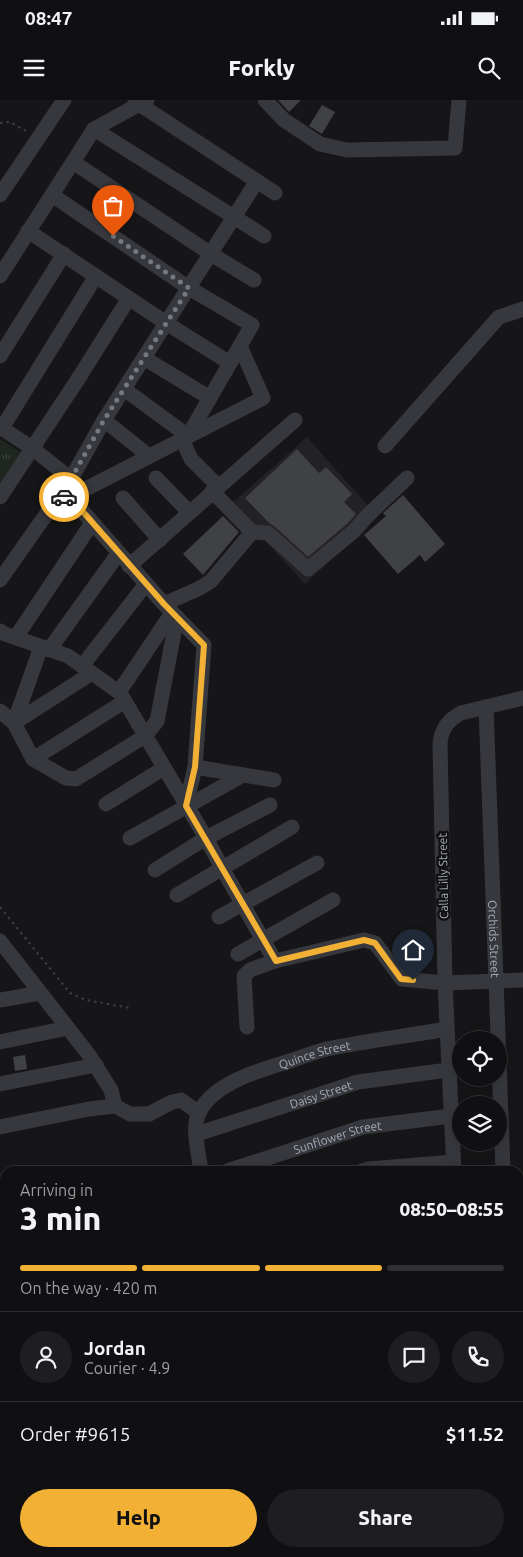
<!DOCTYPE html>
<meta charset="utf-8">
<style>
:root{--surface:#101012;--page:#1e1e20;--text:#f1f3f6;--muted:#9c9d9f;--line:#303032;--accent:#f2b134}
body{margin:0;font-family:Ubuntu,sans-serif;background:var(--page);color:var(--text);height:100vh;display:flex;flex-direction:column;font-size:19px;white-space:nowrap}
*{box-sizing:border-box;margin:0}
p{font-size:16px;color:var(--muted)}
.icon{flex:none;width:28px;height:28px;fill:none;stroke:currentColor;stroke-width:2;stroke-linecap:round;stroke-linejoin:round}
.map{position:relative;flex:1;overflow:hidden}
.side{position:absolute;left:0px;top:1066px;width:524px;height:391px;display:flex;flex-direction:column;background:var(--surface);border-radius:15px 15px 0 0;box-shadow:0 5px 20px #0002,0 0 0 1px var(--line)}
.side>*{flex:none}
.controls{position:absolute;left:452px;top:931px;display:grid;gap:10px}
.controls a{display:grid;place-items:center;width:55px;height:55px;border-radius:50%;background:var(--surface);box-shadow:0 5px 20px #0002,0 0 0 1px var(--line);font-size:25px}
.pin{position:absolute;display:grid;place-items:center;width:42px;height:42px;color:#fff;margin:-51px -21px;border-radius:50% 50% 50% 0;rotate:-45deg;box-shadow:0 0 5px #0007}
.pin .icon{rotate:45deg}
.courier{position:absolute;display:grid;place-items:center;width:50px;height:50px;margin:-25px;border:4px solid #f2b134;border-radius:50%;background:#fff;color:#222;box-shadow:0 1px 6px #0007}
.summary em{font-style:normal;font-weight:800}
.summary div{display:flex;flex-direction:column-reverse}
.summary{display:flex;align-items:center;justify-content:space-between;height:85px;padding:0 20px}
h1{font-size:32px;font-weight:800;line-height:38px}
.bar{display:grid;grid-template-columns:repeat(4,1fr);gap:8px 5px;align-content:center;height:60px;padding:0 20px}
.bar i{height:6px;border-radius:4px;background:var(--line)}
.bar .on{background:var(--accent)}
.bar p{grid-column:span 4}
.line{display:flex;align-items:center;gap:12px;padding:0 20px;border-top:1px solid var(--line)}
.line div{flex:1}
.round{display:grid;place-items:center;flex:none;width:52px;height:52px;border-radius:26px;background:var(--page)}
.cta{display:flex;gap:10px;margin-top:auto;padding:10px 20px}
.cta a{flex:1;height:58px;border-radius:30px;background:var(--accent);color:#111;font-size:20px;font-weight:800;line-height:58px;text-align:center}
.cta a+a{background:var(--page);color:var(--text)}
.status{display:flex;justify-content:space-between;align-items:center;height:35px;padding:0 25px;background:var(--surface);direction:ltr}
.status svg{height:14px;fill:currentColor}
header{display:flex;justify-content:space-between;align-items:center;height:65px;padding:0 20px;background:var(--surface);font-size:22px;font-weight:800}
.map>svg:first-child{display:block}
.built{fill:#222225}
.grass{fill:url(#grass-tufts)}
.park{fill:url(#park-crowns)}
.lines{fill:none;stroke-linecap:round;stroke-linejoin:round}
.stream{stroke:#2c353c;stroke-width:3}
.building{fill:#404145}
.path{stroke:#3d3f44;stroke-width:2;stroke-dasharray:2.5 4;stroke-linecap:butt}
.minor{stroke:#37383d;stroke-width:15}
.done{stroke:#757880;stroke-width:5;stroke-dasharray:0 9}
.route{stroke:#f2b134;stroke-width:6}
.labels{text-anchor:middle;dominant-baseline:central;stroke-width:5;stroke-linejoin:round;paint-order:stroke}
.street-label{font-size:12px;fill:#a8adb8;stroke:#111113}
</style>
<div class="status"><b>08:47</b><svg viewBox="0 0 49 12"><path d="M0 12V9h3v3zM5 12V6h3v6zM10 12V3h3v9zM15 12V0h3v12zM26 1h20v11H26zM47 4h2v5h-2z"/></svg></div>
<header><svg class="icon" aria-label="menu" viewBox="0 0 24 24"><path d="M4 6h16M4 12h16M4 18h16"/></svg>Forkly<svg class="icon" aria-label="search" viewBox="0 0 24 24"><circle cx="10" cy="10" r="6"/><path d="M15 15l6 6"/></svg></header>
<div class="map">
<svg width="523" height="1457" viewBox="0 0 523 1457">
<defs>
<pattern id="grass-tufts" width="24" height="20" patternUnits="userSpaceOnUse" patternTransform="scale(1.25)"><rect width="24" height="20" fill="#1e261f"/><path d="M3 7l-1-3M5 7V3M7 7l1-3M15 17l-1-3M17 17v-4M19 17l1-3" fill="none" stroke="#3c433d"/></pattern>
<pattern id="park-crowns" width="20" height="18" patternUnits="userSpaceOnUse" patternTransform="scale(1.25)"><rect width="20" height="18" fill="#1e261f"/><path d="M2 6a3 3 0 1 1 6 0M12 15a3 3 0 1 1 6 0" fill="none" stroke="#3c433d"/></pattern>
</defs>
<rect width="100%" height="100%" fill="#161618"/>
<polygon class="built" points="307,337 378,417 305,484 231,404"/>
<polygon class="grass" points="0,339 24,354 0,390"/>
<polygon class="park" points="519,1152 523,1152 523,1214 519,1215"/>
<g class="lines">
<g class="stream">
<polyline points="0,1323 5,1316"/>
<polyline points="191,1452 191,1457"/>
</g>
</g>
<g class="building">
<polygon points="278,0 301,0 289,12"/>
<polygon points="322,5 335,12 322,34 309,26"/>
<polygon points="297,349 319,373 326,367 352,394 344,402 356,414 347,424 308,457 274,426 270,424 245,398"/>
<polygon points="403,395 445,444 425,462 420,455 398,474 364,435 386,416 383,413"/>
<polygon points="223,416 239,432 203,475 183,454"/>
<polygon points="25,955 27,969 15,971 13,957"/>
</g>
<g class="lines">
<g class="path">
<polyline points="0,23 10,22 28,32"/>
<polyline points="0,807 70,893 86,900 130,908"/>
</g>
<g class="minor">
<polyline points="135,0 139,4 275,93"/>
<polyline points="265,0 284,20 320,44 347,50 455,48 459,0"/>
<polyline points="94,29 264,136"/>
<polyline points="73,62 211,154 254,180"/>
<polyline points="0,95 64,0"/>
<polyline points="52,95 189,188 252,225 188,336 124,289"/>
<polyline points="28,131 166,223 230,263"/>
<polyline points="0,176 94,29 147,0"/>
<polyline points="0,256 64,154"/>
<polyline points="144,258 210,298"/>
<polyline points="104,320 149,356"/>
<polyline points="0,327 32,348 71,379"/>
<polyline points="2,328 96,176"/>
<polyline points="182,339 191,359 218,386"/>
<polyline points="385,346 499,217 523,209"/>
<polyline points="156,378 189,412"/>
<polyline points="59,396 70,397 164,504 204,545 195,667 186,706"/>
<polyline points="0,397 80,276 129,198"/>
<polyline points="70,397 263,298 240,246"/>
<polyline points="123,398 160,440"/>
<polyline points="252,432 268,433 308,469 354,431 367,416 407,378"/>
<polyline points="129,466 295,320"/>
<polyline points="0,480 71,379 104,320 257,81"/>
<polyline points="164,504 200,488 211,481 252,432 212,391"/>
<polyline points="0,531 5,534 68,556 120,593 206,738 222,768 275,861"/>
<polyline points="16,537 92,423"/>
<polyline points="41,547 14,623 33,659 66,678 76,679 145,636 157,621 177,517"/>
<polyline points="49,550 118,454"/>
<polyline points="82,566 146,484"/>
<polyline points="119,592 172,513"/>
<path id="s1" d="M 486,607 L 503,1071"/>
<polyline points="0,611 14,623 92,573"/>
<polyline points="33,659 125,601"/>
<polyline points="195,667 274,680"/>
<polyline points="106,704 164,668"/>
<polyline points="130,738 243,675"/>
<polyline points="155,770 206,738 270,705"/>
<polyline points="177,795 292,727"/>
<polyline points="219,817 317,763"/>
<polyline points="0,841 89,955 111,990 115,1006"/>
<polyline points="238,854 333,800"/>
<polyline points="0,900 40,893"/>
<polyline points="247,927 244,876 250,870 275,861 364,840 375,843 402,879 445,883 523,880"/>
<polyline points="0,942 68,928"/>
<polyline points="0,984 96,965"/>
<polyline points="0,1027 89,1009 115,1006 130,1014 149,1014 172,1002 181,1000 199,1013"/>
<path id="s2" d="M 197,1034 L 358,982 L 448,970"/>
<path id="s3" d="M 201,1071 C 199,1056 192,1028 198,1015 C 211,983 261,970 290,961 C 302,957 314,952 327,949 C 366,941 407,936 447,929"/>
<path id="s4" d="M 227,1071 L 363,1027 L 451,1016"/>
<polyline points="362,1071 369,1069 453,1062"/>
<path d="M 454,1071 L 445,883 L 440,644 C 441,629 448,620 461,613 L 523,598"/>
<polyline points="519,1145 523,1144"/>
<polyline points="519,1223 523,1221"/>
<polyline points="519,1267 523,1265"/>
<polyline points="519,1315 523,1313"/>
<polyline points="519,1365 523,1363"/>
<polyline points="519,1415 523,1413"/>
<polyline points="220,1452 220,1457"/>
<polyline points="419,1457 430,1452"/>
</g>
</g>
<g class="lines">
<polyline class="done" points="64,397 59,396 71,379 104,320 189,188 113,136"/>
<polyline class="route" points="64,397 70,397 164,504 204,545 195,667 186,706 276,861 364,840 375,843 401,879 413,880"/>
</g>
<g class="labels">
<g class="street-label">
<text transform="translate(443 776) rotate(-91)">Calla Lilly Street</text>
<text stroke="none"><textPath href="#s1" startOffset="232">Orchids Street</textPath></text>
<text stroke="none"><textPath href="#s3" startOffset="192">Quince Street</textPath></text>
<text stroke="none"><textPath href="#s2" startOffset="130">Daisy Street</textPath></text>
<text stroke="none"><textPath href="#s4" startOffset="116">Sunflower Street</textPath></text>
</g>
</g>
</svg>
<div class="controls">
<a><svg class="icon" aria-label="locate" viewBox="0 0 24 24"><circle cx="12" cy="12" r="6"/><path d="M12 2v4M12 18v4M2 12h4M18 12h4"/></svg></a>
<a><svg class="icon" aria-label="layers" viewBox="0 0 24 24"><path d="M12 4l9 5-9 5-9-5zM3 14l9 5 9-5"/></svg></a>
</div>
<div class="pin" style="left:113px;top:136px;background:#ea580c"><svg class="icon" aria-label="bag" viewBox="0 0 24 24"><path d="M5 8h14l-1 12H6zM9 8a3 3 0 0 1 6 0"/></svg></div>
<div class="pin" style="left:413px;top:880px;background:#1f2937"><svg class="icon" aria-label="home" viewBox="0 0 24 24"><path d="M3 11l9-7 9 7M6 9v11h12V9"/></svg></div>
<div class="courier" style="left:64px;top:397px"><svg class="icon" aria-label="car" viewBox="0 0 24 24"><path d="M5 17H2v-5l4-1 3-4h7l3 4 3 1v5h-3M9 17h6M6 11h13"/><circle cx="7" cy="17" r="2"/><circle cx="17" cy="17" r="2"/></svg></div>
<section class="side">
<div class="summary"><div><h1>3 min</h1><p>Arriving in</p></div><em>08:50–08:55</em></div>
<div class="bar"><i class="on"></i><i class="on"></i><i class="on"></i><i></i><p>On the way · 420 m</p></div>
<div class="line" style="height:90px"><a class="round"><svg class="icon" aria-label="person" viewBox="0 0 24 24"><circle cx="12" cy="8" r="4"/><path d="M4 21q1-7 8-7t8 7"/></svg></a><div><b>Jordan</b><p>Courier · 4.9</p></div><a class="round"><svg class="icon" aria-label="chat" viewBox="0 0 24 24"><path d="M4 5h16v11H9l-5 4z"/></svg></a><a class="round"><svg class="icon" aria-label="phone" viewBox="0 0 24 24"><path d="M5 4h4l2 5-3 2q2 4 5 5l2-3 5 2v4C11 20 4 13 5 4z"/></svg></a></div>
<div class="line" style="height:65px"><div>Order #9615</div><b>$11.52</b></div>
<div class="cta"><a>Help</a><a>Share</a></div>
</section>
</div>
